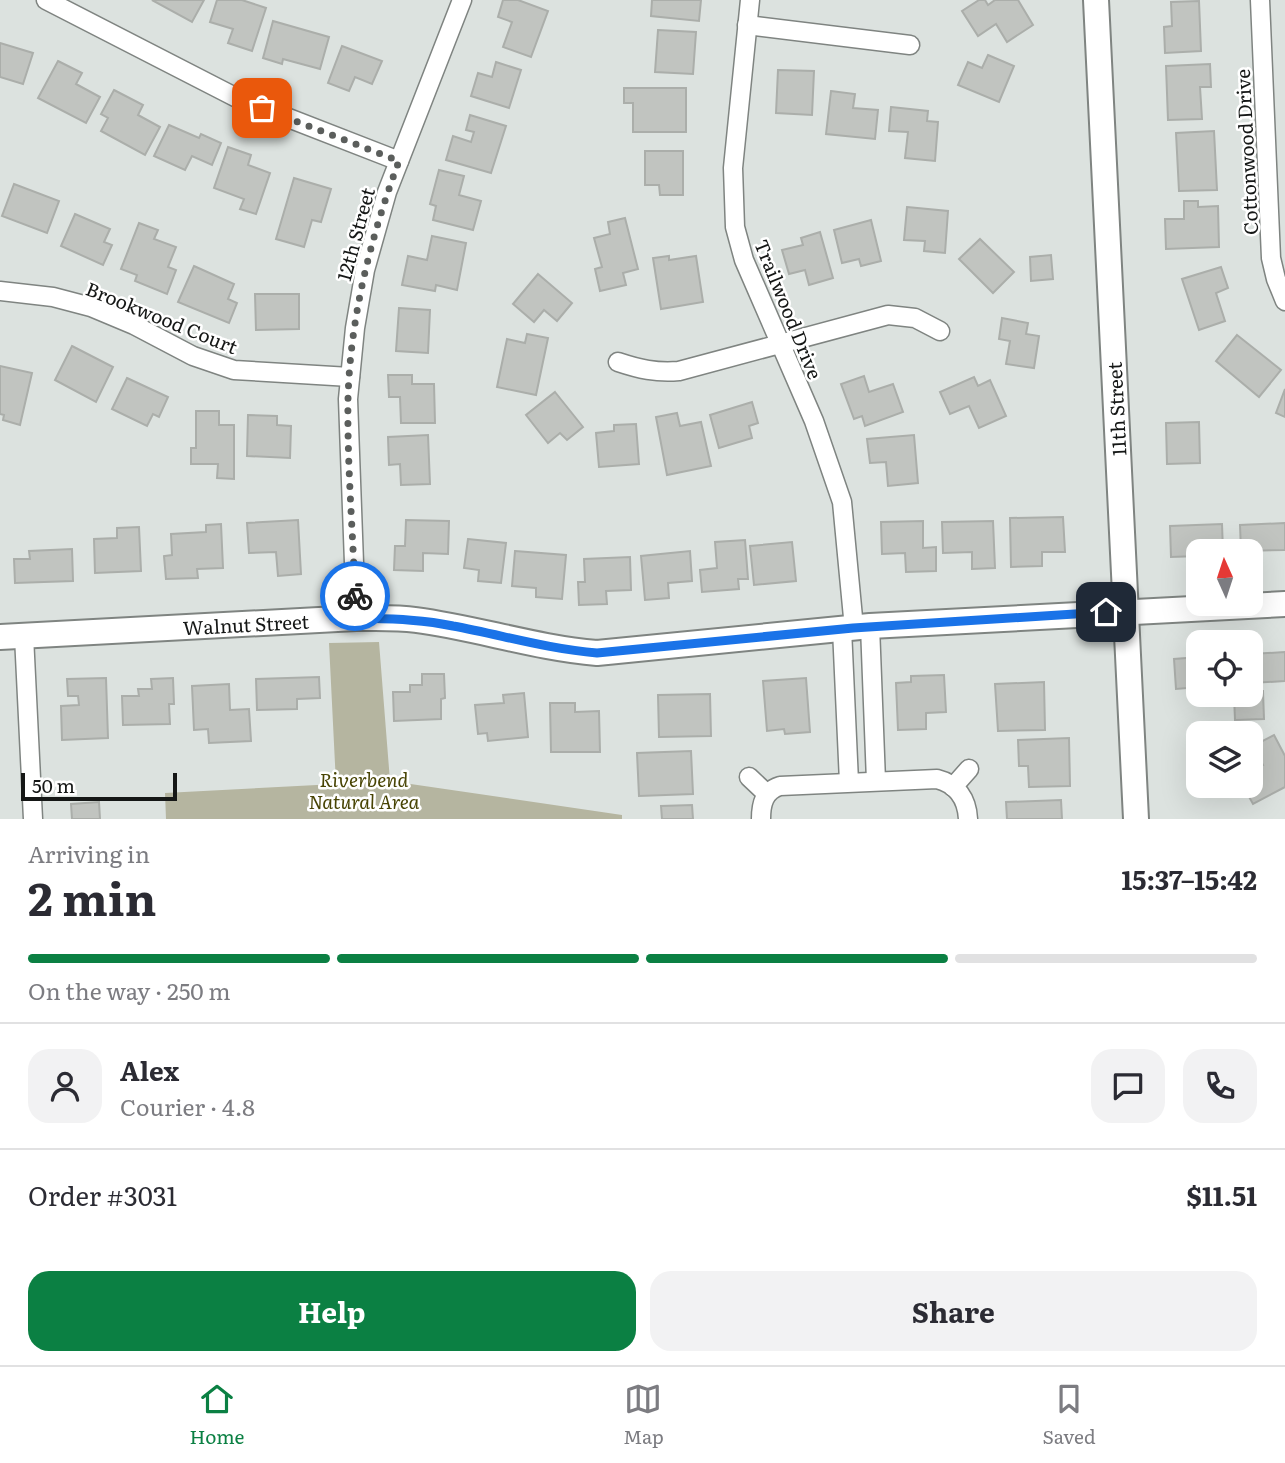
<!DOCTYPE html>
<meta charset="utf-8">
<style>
:root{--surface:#fff;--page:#f2f2f3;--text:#2b2b33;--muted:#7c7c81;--line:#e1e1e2;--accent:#0b8043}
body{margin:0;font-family:Literata,serif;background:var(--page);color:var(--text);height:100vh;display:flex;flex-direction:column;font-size:26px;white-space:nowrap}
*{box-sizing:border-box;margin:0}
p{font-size:23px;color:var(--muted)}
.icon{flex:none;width:38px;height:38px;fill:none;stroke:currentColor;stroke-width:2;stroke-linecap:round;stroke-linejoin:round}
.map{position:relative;height:819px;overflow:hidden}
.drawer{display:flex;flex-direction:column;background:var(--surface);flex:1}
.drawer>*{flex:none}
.needle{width:46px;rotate:357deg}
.tools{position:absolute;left:1186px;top:539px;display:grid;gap:14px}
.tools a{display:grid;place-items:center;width:77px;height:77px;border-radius:14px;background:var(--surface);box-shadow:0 7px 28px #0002;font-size:35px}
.scale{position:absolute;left:21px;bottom:18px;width:156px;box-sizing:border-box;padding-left:7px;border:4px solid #151716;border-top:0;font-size:19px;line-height:24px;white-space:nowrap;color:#151716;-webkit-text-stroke:5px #fff;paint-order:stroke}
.pin{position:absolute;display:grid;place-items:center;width:60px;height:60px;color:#fff;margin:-30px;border-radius:14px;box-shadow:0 4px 10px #0006}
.courier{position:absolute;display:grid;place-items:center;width:70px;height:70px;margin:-35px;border:5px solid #1a73e8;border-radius:50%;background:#fff;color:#222;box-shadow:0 2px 9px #0007}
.summary em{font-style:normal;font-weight:700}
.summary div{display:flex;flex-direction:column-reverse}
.summary{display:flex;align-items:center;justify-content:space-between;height:119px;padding:0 28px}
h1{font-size:46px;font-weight:700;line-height:52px}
.bar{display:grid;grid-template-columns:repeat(4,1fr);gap:10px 7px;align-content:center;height:84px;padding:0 28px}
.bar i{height:9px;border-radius:5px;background:var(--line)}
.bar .on{background:var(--accent)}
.bar p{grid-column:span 4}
.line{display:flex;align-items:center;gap:18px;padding:0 28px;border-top:2px solid var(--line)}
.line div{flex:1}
.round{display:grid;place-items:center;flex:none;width:74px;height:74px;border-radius:21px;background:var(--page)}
.button{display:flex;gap:14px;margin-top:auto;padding:14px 28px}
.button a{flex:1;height:80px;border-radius:21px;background:var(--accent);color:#fff;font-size:28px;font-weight:700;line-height:80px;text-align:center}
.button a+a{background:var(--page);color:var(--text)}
.tabs{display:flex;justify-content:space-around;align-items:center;height:98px;border-top:2px solid var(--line);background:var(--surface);font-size:19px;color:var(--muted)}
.tabs a{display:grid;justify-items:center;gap:4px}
.tabs .on{color:var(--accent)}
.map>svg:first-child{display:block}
.green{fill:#b5b5a0}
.building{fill:#c1c4c0;stroke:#abaeaa;stroke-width:2}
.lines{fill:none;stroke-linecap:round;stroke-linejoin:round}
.street-casing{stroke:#7f8481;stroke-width:21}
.secondary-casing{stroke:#7f8481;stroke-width:28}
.street{stroke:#fff;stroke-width:18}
.secondary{stroke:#fff;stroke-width:24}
.done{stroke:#5b5e5c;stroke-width:7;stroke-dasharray:0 12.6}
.route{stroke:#1a73e8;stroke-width:9}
.labels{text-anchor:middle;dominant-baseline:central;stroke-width:5;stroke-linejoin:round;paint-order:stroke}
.street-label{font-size:19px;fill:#151716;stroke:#fff}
.park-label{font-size:19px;font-style:italic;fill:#484404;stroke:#fff}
</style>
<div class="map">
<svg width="1285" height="819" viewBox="0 0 1285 819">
<rect width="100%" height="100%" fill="#dce2df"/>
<polygon class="green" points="379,642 390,781 622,815 622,819 166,819 165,793 336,784 329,643"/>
<g class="building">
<polygon points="152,0 204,0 192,22"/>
<polygon points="217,0 242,0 266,8 252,51 228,43 233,29 210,22"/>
<polygon points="503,0 518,0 548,11 531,57 503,47 512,22 498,17"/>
<polygon points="652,0 701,0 699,21 651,16"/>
<polygon points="979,0 985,0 988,5 995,0 1018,0 1033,25 1007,42 996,24 978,36 962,11"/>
<polygon points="1199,1 1201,51 1165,53 1164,27 1172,26 1171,2"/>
<polygon points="273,21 329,37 320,69 283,59 282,64 263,58"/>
<polygon points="658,30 696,32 693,74 655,72"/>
<polygon points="0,43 33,53 23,84 0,77"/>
<polygon points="342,46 382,61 372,84 355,77 349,91 328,83"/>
<polygon points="988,55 1014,66 999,102 958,85 968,62 982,68"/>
<polygon points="58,61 82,73 76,84 100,97 86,123 38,98"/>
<polygon points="496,62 521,70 509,108 471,96 478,73 492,77"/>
<polygon points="1210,64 1211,87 1200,87 1202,119 1168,120 1166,66"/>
<polygon points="778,70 814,71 812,115 776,113"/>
<polygon points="624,88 686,88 686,132 633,132 633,103 624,103"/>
<polygon points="114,90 143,105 138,115 160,127 145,155 101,131 108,118 101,114"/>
<polygon points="831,91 855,94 853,108 878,110 875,139 826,134"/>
<polygon points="891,107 928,111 927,121 938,122 935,161 905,158 908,132 889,131"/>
<polygon points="470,115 506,126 491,173 446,160 453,136 471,142 474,132 466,130"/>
<polygon points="169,125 199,138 201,134 221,143 212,165 192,156 185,170 154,156"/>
<polygon points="1214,131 1217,190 1179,191 1176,133"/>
<polygon points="228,147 251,155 248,165 270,173 256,214 240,209 244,199 214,188"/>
<polygon points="645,151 683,151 683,195 660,195 659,185 645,185"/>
<polygon points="439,170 464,176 459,195 481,201 473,230 433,220 436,206 430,204"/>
<polygon points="294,178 331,189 321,222 312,220 304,247 276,239"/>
<polygon points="14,184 59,201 47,233 2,216"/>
<polygon points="1184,201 1198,201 1198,207 1218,206 1219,247 1166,249 1165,219 1184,219"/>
<polygon points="907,207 948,211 945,253 924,251 925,241 904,240"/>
<polygon points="75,214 110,229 104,242 112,245 103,265 61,246"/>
<polygon points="625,218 638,269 623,273 626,285 600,291 595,269 602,267 594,238 610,234 608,222"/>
<polygon points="871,220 881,261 861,266 859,259 842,263 834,230"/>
<polygon points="139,223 158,230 154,239 176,247 168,267 176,270 167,294 135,281 137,275 121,269"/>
<polygon points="820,232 833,278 809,285 805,270 789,274 782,250 803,245 801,238"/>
<polygon points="432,236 466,243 457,290 436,285 435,291 402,285 408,256 427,260"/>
<polygon points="980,239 1014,272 993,293 959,259"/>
<polygon points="1051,255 1053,279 1031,281 1030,257"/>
<polygon points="669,256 669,260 696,256 703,302 661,309 653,258"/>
<polygon points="194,266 234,284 228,299 237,303 229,323 178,302"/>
<polygon points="1221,267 1228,288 1216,293 1225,321 1199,330 1182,279"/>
<polygon points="538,274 572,303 557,321 544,310 534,322 513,304"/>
<polygon points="255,294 299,294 299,329 256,330"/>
<polygon points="399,308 430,310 428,353 396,351"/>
<polygon points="1002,318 1028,323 1026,334 1039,336 1034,368 1006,364 1010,341 999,339"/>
<polygon points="527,334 548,338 536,395 497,387 507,339 525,343"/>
<polygon points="1237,335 1281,370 1259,397 1216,361"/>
<polygon points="72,346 113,367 96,402 55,380"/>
<polygon points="0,366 32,373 20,425 3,420 4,415 0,414"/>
<polygon points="388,375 412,375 412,384 434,384 435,423 401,423 400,397 389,397"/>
<polygon points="864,376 869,392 893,384 903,412 865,426 862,416 854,419 841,384"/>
<polygon points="974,377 978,386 990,380 1006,416 979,428 969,406 950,414 940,392"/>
<polygon points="127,378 168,397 159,417 153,414 147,426 112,409"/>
<polygon points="1285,389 1285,417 1276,413"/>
<polygon points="555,392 583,427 567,440 560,433 548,443 526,415"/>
<polygon points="752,402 758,423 749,426 752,438 719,448 710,415"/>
<polygon points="196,411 219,411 219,425 234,425 234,479 217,478 218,464 191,464 191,448 196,448"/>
<polygon points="677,413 680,426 701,422 711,466 667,475 656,417"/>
<polygon points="248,415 277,416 277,425 291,426 290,458 247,456"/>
<polygon points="1199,422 1200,463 1167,464 1166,423"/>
<polygon points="636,424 639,464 599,467 596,433 614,431 614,425"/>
<polygon points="428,435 430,484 401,485 400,464 389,465 388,437"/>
<polygon points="914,435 918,483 888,486 886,462 870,463 867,439"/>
<polygon points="1063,517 1065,552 1042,552 1042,566 1011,567 1010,518"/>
<polygon points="298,520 301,574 278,576 276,552 249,553 247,523"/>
<polygon points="406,520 449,521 448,554 423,553 423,571 394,570 395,546 405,546"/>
<polygon points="923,521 923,548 936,547 936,571 906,572 905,553 882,554 881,522"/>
<polygon points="993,521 995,568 972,569 972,552 943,553 942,522"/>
<polygon points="1285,523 1285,550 1241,551 1240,525"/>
<polygon points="221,524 223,568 197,569 198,578 166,579 164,556 172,555 171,534 206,532 206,525"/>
<polygon points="1222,524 1223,551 1199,551 1199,556 1171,557 1170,526"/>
<polygon points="139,527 141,571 95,573 94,539 117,538 117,528"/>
<polygon points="468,539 506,543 501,583 478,581 479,570 464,568"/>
<polygon points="745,540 748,579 738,579 739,589 702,592 700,570 717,568 715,542"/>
<polygon points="792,542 796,581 754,585 750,546"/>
<polygon points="72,549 73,581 15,583 14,559 30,559 29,551"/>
<polygon points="515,551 566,555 562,599 536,597 536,588 512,586"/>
<polygon points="690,551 692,581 668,583 669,598 645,600 641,556"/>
<polygon points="630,557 631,590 606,591 607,604 579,605 578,582 585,582 584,559"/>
<polygon points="1285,652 1285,681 1251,683 1251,654"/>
<polygon points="1199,657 1199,687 1176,689 1174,659"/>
<polygon points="422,674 444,674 445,698 441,699 441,719 394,721 393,692 410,692 410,685 422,685"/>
<polygon points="944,675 946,712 926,713 926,729 898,730 896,683 911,682 911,676"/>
<polygon points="319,677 320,698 297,699 297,709 257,710 256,679"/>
<polygon points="106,678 108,738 62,740 61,706 79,705 78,696 68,696 67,679"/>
<polygon points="173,678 174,704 169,704 170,724 123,725 122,696 139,696 138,689 152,689 151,679"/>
<polygon points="806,678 810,732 785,734 784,729 767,731 763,681"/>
<polygon points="1044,682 1045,730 998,731 995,684"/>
<polygon points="229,684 230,710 249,709 251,741 209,743 208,729 194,730 192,686"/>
<polygon points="1263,691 1264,719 1235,720 1234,695 1251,695 1251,692"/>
<polygon points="524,693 528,737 488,741 487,733 478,734 475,705 504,703 503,695"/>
<polygon points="710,694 711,736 659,737 658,695"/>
<polygon points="550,703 575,703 575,712 599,711 600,752 551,752"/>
<polygon points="1274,735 1285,756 1285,787 1253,804 1243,786 1251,786 1251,771 1263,765 1253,746"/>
<polygon points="1069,738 1070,786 1029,787 1028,766 1019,766 1018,740"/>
<polygon points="691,751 693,794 639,796 637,753"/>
<polygon points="1061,800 1062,819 1007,819 1006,802"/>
<polygon points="99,802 100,819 72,819 71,804"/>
<polygon points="692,805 693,819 662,819 661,806"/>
</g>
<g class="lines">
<g class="street-casing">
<g id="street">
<polyline points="46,0 237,98 399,161"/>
<polyline points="750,0 733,168 735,227 744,260 814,421 842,502 854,628"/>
<polyline points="1260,0 1271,258 1276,279 1285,301"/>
<polyline points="747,25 910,45"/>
<polyline points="0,291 53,297 91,307 134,325 193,356 234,370 350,377"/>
<path d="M 618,362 C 639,369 656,373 679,371 L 888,315 L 915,318 L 940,331"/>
<polyline points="356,618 348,399 355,328 365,270 387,192 462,0"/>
<polyline points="870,626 876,781"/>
<polyline points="842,629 849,782"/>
<polyline points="24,636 33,819"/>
<polyline points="749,777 767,794"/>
<polyline points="953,787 969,769"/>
<path d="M 761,819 C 761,804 764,791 780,786 L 937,779 C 957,784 967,799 968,819"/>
</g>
</g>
<g class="secondary-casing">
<g id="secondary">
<polyline points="1096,0 1136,819"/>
<path d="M 0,637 L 356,618 C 376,618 396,617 416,620 C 477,628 536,648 597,653 L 870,626 L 1285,604"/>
</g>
</g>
<use href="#street" class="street"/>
<use href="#secondary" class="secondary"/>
</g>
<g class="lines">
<path class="done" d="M 262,108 L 399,161 C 371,236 350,318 348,399 C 347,465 353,531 355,596"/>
<path class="route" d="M 355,596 L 356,618 C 389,619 421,619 453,626 C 502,635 548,649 597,653 L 853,628 L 1106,612"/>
</g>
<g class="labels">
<g class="street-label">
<text transform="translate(1246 152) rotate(-93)">Cottonwood Drive</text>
<text transform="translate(355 234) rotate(-75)">12th Street</text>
<text transform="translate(789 309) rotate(68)">Trailwood Drive</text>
<text transform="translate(162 317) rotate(22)">Brookwood Court</text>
<text transform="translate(1116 409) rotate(-93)">11th Street</text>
<text transform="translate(246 624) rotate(-3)">Walnut Street</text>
</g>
<g class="park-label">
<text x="364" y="779">Riverbend<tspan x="364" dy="22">Natural Area</tspan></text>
</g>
</g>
</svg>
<div class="tools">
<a><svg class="needle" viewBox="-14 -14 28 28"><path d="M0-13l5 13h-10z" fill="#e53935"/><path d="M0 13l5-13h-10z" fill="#7c7c81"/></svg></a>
<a><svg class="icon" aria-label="locate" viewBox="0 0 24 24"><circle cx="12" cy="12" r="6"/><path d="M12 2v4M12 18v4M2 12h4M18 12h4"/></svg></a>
<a><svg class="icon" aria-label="layers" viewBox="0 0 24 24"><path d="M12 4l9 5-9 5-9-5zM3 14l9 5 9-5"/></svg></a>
</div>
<div class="scale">50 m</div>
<div class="pin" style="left:262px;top:108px;background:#ea580c"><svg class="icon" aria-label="bag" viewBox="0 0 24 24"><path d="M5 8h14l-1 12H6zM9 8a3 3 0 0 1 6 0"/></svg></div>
<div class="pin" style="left:1106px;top:612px;background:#1f2937"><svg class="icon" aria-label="home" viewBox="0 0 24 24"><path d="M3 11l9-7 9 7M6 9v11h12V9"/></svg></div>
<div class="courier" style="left:355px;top:596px"><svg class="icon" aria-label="bike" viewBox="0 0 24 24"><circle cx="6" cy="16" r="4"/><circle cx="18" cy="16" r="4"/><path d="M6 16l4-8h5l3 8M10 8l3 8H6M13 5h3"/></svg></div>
</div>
<section class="drawer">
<div class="summary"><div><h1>2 min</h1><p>Arriving in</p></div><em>15:37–15:42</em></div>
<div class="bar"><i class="on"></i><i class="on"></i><i class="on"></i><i></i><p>On the way · 250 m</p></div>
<div class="line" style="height:126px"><a class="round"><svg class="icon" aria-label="person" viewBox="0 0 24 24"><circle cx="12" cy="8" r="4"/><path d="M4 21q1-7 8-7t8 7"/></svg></a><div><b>Alex</b><p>Courier · 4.8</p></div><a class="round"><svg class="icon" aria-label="chat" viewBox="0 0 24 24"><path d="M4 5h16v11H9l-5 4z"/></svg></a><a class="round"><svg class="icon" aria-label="phone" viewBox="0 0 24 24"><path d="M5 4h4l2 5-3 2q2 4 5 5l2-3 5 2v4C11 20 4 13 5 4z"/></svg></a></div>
<div class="line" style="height:91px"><div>Order #3031</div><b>$11.51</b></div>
<div class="button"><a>Help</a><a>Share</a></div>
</section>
<nav class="tabs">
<a class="on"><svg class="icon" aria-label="home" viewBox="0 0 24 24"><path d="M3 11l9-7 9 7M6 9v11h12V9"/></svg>Home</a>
<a><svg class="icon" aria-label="map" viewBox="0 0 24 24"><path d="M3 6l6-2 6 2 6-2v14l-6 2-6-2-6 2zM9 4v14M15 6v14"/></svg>Map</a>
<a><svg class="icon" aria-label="saved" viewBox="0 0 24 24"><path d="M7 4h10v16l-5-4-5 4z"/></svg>Saved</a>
</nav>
